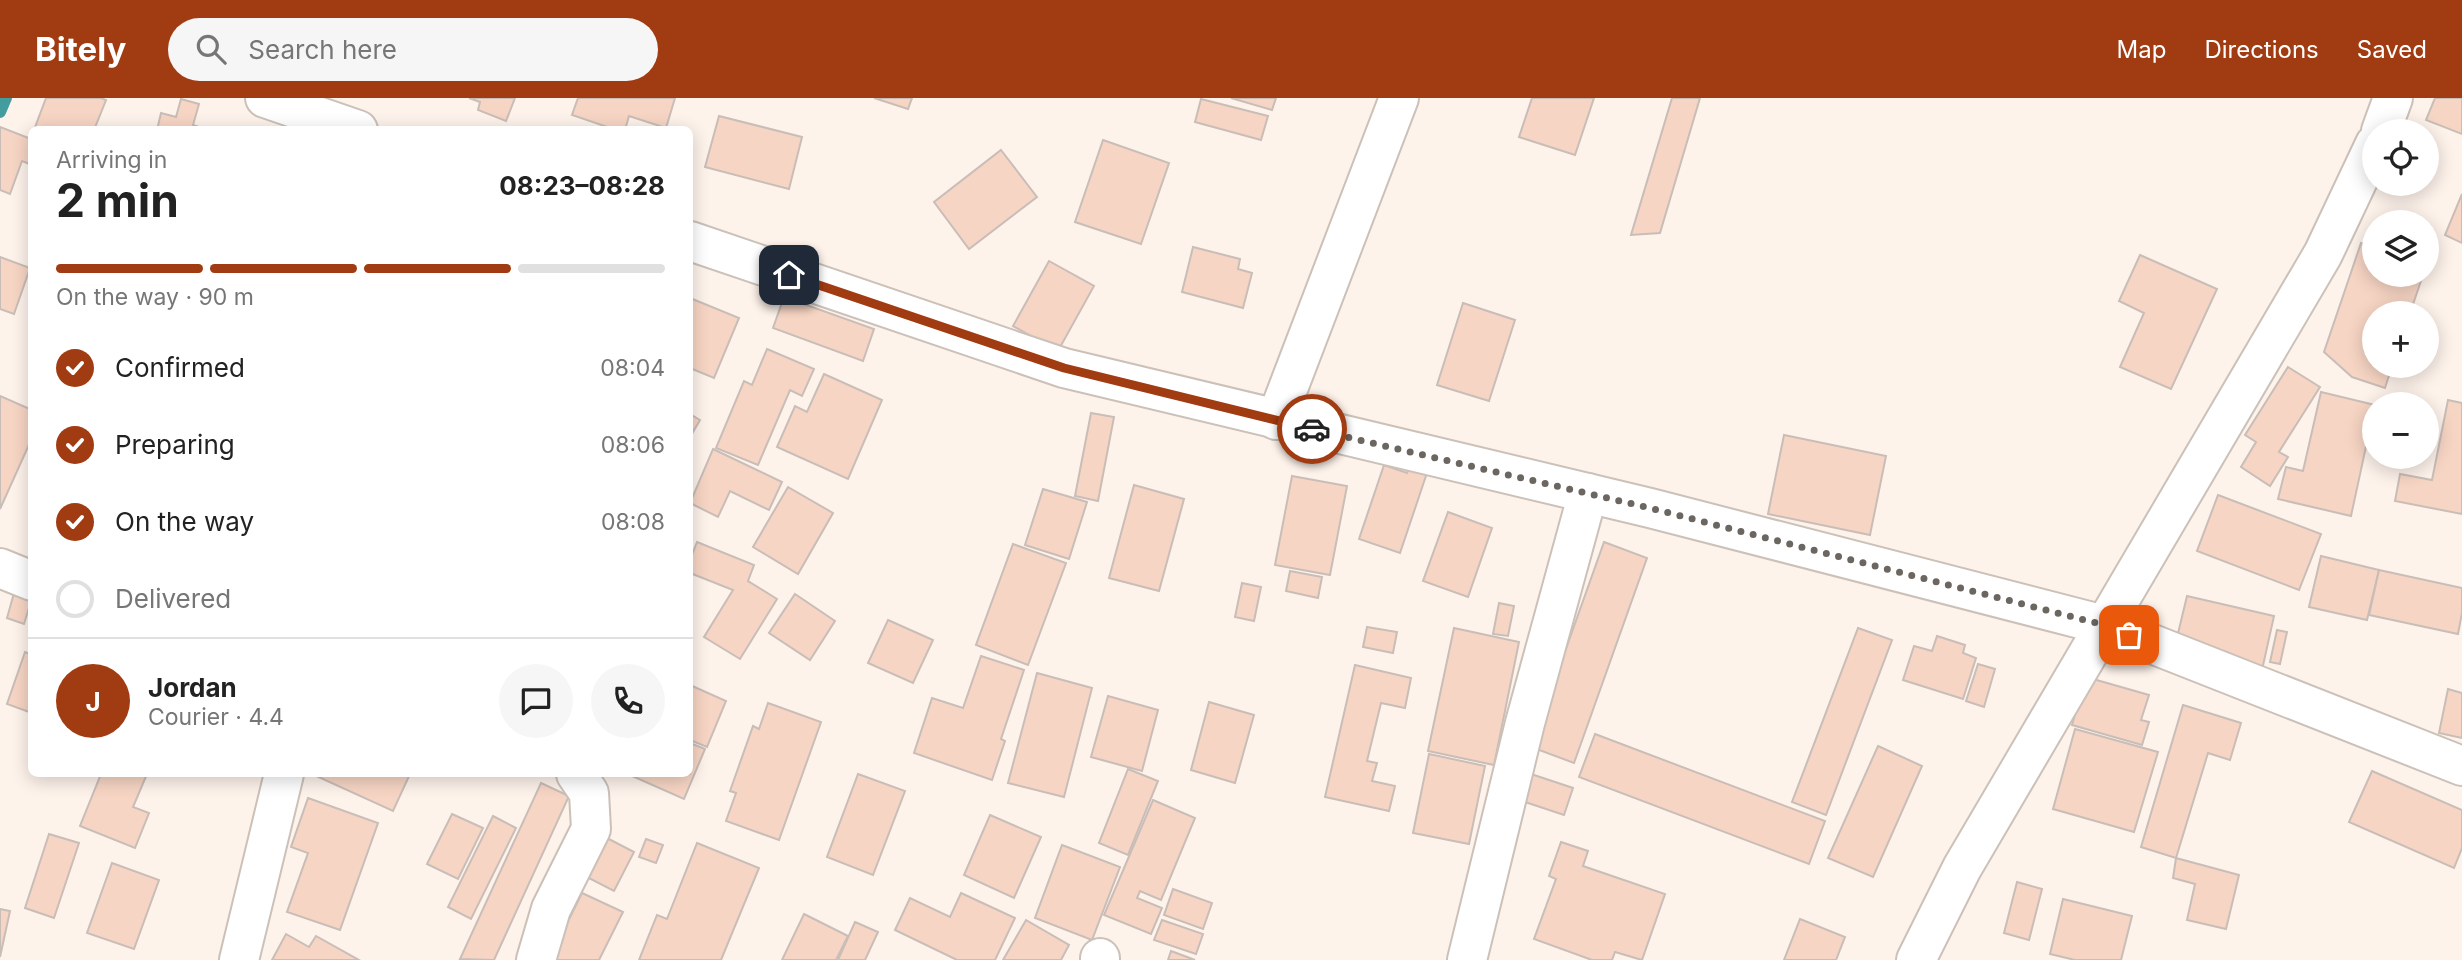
<!DOCTYPE html>
<meta charset="utf-8">
<style>
:root{--surface:#fff;--page:#f6f6f6;--text:#222;--muted:#767676;--line:#e0e0e0;--accent:#a13b11}
body{margin:0;font-family:Inter,sans-serif;background:var(--page);color:var(--text);height:100vh;display:flex;flex-direction:column;font-size:26px;white-space:nowrap}
*{box-sizing:border-box;margin:0}
p{font-size:23px;color:var(--muted)}
.icon{flex:none;width:38px;height:38px;fill:none;stroke:currentColor;stroke-width:2;stroke-linecap:round;stroke-linejoin:round}
.map{position:relative;flex:1;overflow:hidden}
.drawer{position:absolute;left:28px;top:28px;width:665px;height:651px;display:flex;flex-direction:column;background:var(--surface);border-radius:10px;box-shadow:0 4px 18px #0003}
.drawer>*{flex:none}
.buttons{position:absolute;left:2362px;top:21px;display:grid;gap:14px}
.buttons a{display:grid;place-items:center;width:77px;height:77px;border-radius:50%;background:var(--surface);box-shadow:0 4px 18px #0003;font-size:35px}
.pin{position:absolute;display:grid;place-items:center;width:60px;height:60px;color:#fff;margin:-30px;border-radius:14px;box-shadow:0 4px 10px #0006}
.courier{position:absolute;display:grid;place-items:center;width:70px;height:70px;margin:-35px;border:5px solid #a13b11;border-radius:50%;background:#fff;color:#222;box-shadow:0 2px 9px #0007}
.overview em{font-style:normal;font-weight:700}
.overview div{display:flex;flex-direction:column-reverse}
.overview{display:flex;align-items:center;justify-content:space-between;height:119px;padding:0 28px}
h1{font-size:46px;font-weight:700;line-height:52px}
.bar{display:grid;grid-template-columns:repeat(4,1fr);gap:10px 7px;align-content:center;height:84px;padding:0 28px}
.bar i{height:9px;border-radius:5px;background:var(--line)}
.bar .current{background:var(--accent)}
.bar p{grid-column:span 4}
.line{display:flex;align-items:center;gap:18px;padding:0 28px;border-top:2px solid var(--line)}
.line div{flex:1}
.round{display:grid;place-items:center;flex:none;width:74px;height:74px;border-radius:37px;background:var(--page)}
ol{padding:0 28px;list-style:none}
li{display:flex;align-items:center;gap:21px;height:77px}
li p{margin-inline-start:auto}
li .icon{padding:7px;border-radius:50%;background:var(--accent);color:#fff;stroke-width:4}
li:last-child{color:var(--muted)}
li i{width:38px;height:38px;border:4px solid var(--line);border-radius:50%}
header{display:flex;align-items:center;gap:42px;box-sizing:border-box;height:98px;padding:0 35px;background:var(--accent);color:#fff}
header strong{font-size:33px}
nav{display:flex;gap:38px;margin-inline-start:auto;font-size:24px}
.search{width:490px;height:63px;background:var(--page);display:flex;align-items:center;gap:18px;box-sizing:border-box;padding:0 24px;border-radius:38px;color:var(--muted);font-size:26px}
.map>svg:first-child{display:block}
.lines{fill:none;stroke-linecap:round;stroke-linejoin:round}
.stream{stroke:#439d9e;stroke-width:12}
.building{fill:#f7d5c4;stroke:#c9bdb7;stroke-width:2}
.minor-casing{stroke:#cbc1b9;stroke-width:42}
.minor{stroke:#fff;stroke-width:38}
.done{stroke:#6c6661;stroke-width:7;stroke-dasharray:0 12.6}
.route{stroke:#a13b11;stroke-width:9}
</style>
<header>
<strong>Bitely</strong>
<div class="search"><svg class="icon" aria-label="search" viewBox="0 0 24 24"><circle cx="10" cy="10" r="6"/><path d="M15 15l6 6"/></svg>Search here</div>
<nav><a>Map</a><a>Directions</a><a>Saved</a></nav>
</header>
<div class="map">
<svg width="2462" height="862" viewBox="0 0 2462 862">
<rect width="100%" height="100%" fill="#fef3eb"/>
<g class="lines">
<polyline class="stream" points="0,14 6,0"/>
</g>
<g class="building">
<polygon points="46,0 101,0 106,2 94,32 34,32"/>
<polygon points="469,0 515,0 506,23 478,12 480,4"/>
<polygon points="578,0 675,0 666,30 629,18 625,32 616,32 572,17"/>
<polygon points="874,0 912,0 908,11"/>
<polygon points="1231,0 1276,0 1272,12"/>
<polygon points="1532,0 1594,0 1575,57 1519,39"/>
<polygon points="1672,0 1700,0 1660,135 1631,137"/>
<polygon points="2435,0 2462,0 2462,36 2426,22"/>
<polygon points="181,1 199,6 193,27 199,29 198,32 157,32 161,15 176,19"/>
<polygon points="1201,1 1268,18 1261,42 1195,24"/>
<polygon points="719,18 802,39 789,91 705,69"/>
<polygon points="0,29 31,41 32,39 32,67 22,63 10,96 0,92"/>
<polygon points="1103,42 1169,65 1141,146 1075,124"/>
<polygon points="1001,52 1037,99 969,151 934,104"/>
<polygon points="2462,96 2462,145 2445,137"/>
<polygon points="2361,145 2375,149 2375,177 2423,177 2410,215 2375,215 2375,268 2392,268 2385,290 2352,279 2324,254"/>
<polygon points="1193,149 1240,161 1238,171 1252,175 1243,210 1182,194"/>
<polygon points="2140,157 2217,191 2171,291 2120,269 2144,215 2119,203"/>
<polygon points="0,159 30,170 14,216 0,211"/>
<polygon points="1049,163 1094,188 1058,253 1013,228"/>
<polygon points="784,199 874,231 863,263 773,230"/>
<polygon points="690,200 739,220 714,280 690,270"/>
<polygon points="1463,205 1515,222 1489,303 1437,287"/>
<polygon points="767,251 814,271 802,298 790,292 758,367 716,350 744,283 752,287"/>
<polygon points="2288,269 2320,289 2279,354 2288,359 2270,388 2241,369 2256,344 2245,337"/>
<polygon points="824,276 882,302 848,381 777,349 795,308 807,314"/>
<polygon points="2321,294 2375,307 2351,418 2278,401 2286,369 2303,373"/>
<polygon points="0,298 32,312 32,340 0,411"/>
<polygon points="2448,302 2462,305 2462,416 2395,403 2400,376 2432,382"/>
<polygon points="1091,315 1114,319 1098,403 1075,398"/>
<polygon points="690,316 700,322 690,339"/>
<polygon points="1784,337 1886,358 1870,437 1768,416"/>
<polygon points="713,351 782,384 769,412 730,393 718,419 690,405"/>
<polygon points="1411,363 1429,369 1400,455 1359,441 1384,367 1407,375"/>
<polygon points="1292,378 1347,388 1330,477 1275,467"/>
<polygon points="1134,387 1184,401 1159,493 1109,480"/>
<polygon points="788,389 833,415 798,476 753,449"/>
<polygon points="1043,391 1087,404 1069,461 1025,447"/>
<polygon points="2218,397 2321,436 2299,492 2197,453"/>
<polygon points="1448,414 1492,430 1468,499 1423,483"/>
<polygon points="697,444 754,467 748,483 777,501 740,561 704,539 733,492 690,475 690,462"/>
<polygon points="1604,444 1647,460 1574,665 1531,649"/>
<polygon points="1013,446 1066,465 1028,567 976,547"/>
<polygon points="2321,458 2379,472 2367,522 2309,509"/>
<polygon points="2379,472 2462,490 2462,515 2458,536 2369,517"/>
<polygon points="1290,473 1322,479 1318,500 1286,493"/>
<polygon points="1242,485 1261,489 1254,523 1235,519"/>
<polygon points="14,495 32,500 24,526 7,520"/>
<polygon points="795,496 835,523 810,562 769,535"/>
<polygon points="2187,498 2274,518 2262,572 2174,552"/>
<polygon points="1499,505 1514,508 1508,538 1493,536"/>
<polygon points="888,522 933,542 913,585 868,565"/>
<polygon points="1367,529 1397,534 1393,555 1363,549"/>
<polygon points="1454,530 1519,544 1494,667 1428,653"/>
<polygon points="1858,530 1892,542 1826,717 1792,704"/>
<polygon points="2277,532 2287,534 2280,566 2270,564"/>
<polygon points="1937,538 1965,547 1963,555 1976,560 1963,601 1903,582 1914,548 1932,553"/>
<polygon points="25,554 32,557 32,615 7,606"/>
<polygon points="981,558 1024,572 1001,641 1005,643 992,682 914,655 932,600 963,610"/>
<polygon points="1978,566 1995,571 1984,609 1966,603"/>
<polygon points="1355,567 1411,580 1405,610 1381,605 1367,663 1377,665 1372,683 1395,688 1389,713 1325,699"/>
<polygon points="1037,575 1092,590 1064,699 1008,685"/>
<polygon points="2086,579 2149,597 2141,622 2149,624 2142,647 2072,627"/>
<polygon points="690,587 726,603 707,649 690,642"/>
<polygon points="2448,591 2462,595 2462,640 2439,635"/>
<polygon points="1108,598 1158,612 1142,673 1091,659"/>
<polygon points="1209,604 1254,617 1235,685 1191,672"/>
<polygon points="768,605 821,624 779,742 726,723 736,695 730,693 753,628 759,631"/>
<polygon points="2183,607 2241,625 2230,662 2208,655 2176,760 2141,749"/>
<polygon points="2075,631 2158,654 2134,734 2053,711"/>
<polygon points="1595,636 1825,723 1809,766 1579,679"/>
<polygon points="690,645 705,651 684,701 630,677 690,676"/>
<polygon points="1878,648 1922,668 1873,779 1828,760"/>
<polygon points="1429,656 1485,668 1469,746 1413,735"/>
<polygon points="1128,671 1158,683 1128,757 1099,745"/>
<polygon points="2372,673 2462,712 2462,750 2454,770 2349,724"/>
<polygon points="1525,674 1573,690 1564,717 1516,701"/>
<polygon points="101,676 147,676 133,709 149,715 135,750 80,728"/>
<polygon points="315,676 410,676 393,713 314,677"/>
<polygon points="858,676 905,693 873,777 827,759"/>
<polygon points="541,685 569,698 494,862 460,861"/>
<polygon points="308,700 378,725 340,832 287,814 308,755 291,749"/>
<polygon points="1153,702 1195,720 1161,802 1140,793 1137,800 1162,810 1151,836 1104,817"/>
<polygon points="452,716 483,730 458,781 427,766"/>
<polygon points="990,717 1041,739 1014,800 964,777"/>
<polygon points="493,718 516,730 471,821 448,809"/>
<polygon points="49,736 79,745 54,820 25,810"/>
<polygon points="603,738 634,754 614,793 583,777"/>
<polygon points="646,741 663,747 656,765 639,759"/>
<polygon points="1561,744 1588,753 1583,768 1665,796 1642,862 1615,854 1612,862 1592,862 1534,841 1556,781 1549,778"/>
<polygon points="697,745 759,770 721,862 639,862 657,817 667,821"/>
<polygon points="1062,747 1120,769 1092,842 1035,820"/>
<polygon points="2176,760 2239,777 2226,831 2187,822 2195,786 2173,780"/>
<polygon points="112,765 159,782 134,851 87,835"/>
<polygon points="2017,784 2042,791 2029,842 2004,835"/>
<polygon points="1173,791 1212,805 1203,831 1164,817"/>
<polygon points="582,795 623,814 599,862 549,862"/>
<polygon points="961,795 1015,820 995,862 957,862 895,832 910,800 950,819"/>
<polygon points="2063,801 2132,818 2121,862 2075,862 2050,856"/>
<polygon points="0,811 10,813 0,859"/>
<polygon points="804,816 848,838 836,862 782,862"/>
<polygon points="1800,821 1845,839 1836,862 1784,862"/>
<polygon points="1026,822 1069,847 1061,862 1003,862"/>
<polygon points="1162,822 1203,836 1196,856 1154,842"/>
<polygon points="855,824 878,834 865,862 838,862"/>
<polygon points="286,836 309,849 316,838 359,862 272,862"/>
<polygon points="1171,853 1195,862 1168,862"/>
</g>
<g class="lines">
<g class="minor-casing">
<g id="minor">
<polyline points="265,0 358,32"/>
<polyline points="2381,33 2393,0"/>
<polyline points="690,143 1064,270 1650,410 2104,527 2462,668"/>
<polyline points="1276,322 1399,0"/>
<polyline points="0,470 32,483"/>
<polyline points="239,862 284,676"/>
<polyline points="536,862 551,811 591,731 589,695 576,676"/>
<polyline points="1100,862 1100,860"/>
<polyline points="1467,862 1525,625 1588,395"/>
<polyline points="1916,862 1962,770 2323,156 2375,46"/>
</g>
</g>
<use href="#minor" class="minor"/>
</g>
<g class="lines">
<polyline class="done" points="1312,331 1650,410 2104,527 2129,537"/>
<polyline class="route" points="789,177 1064,270 1312,331"/>
</g>
</svg>
<div class="buttons">
<a><svg class="icon" aria-label="locate" viewBox="0 0 24 24"><circle cx="12" cy="12" r="6"/><path d="M12 2v4M12 18v4M2 12h4M18 12h4"/></svg></a>
<a><svg class="icon" aria-label="layers" viewBox="0 0 24 24"><path d="M12 4l9 5-9 5-9-5zM3 14l9 5 9-5"/></svg></a>
<a>+</a>
<a>−</a>
</div>
<div class="pin" style="left:2129px;top:537px;background:#ea580c"><svg class="icon" aria-label="bag" viewBox="0 0 24 24"><path d="M5 8h14l-1 12H6zM9 8a3 3 0 0 1 6 0"/></svg></div>
<div class="pin" style="left:789px;top:177px;background:#1f2937"><svg class="icon" aria-label="home" viewBox="0 0 24 24"><path d="M3 11l9-7 9 7M6 9v11h12V9"/></svg></div>
<div class="courier" style="left:1312px;top:331px"><svg class="icon" aria-label="car" viewBox="0 0 24 24"><path d="M5 17H2v-5l4-1 3-4h7l3 4 3 1v5h-3M9 17h6M6 11h13"/><circle cx="7" cy="17" r="2"/><circle cx="17" cy="17" r="2"/></svg></div>
<section class="drawer">
<div class="overview"><div><h1>2 min</h1><p>Arriving in</p></div><em>08:23–08:28</em></div>
<div class="bar"><i class="current"></i><i class="current"></i><i class="current"></i><i></i><p>On the way · 90 m</p></div>
<ol>
<li><svg class="icon" aria-label="check" viewBox="0 0 24 24"><path d="M5 12l5 5 9-10"/></svg>Confirmed<p>08:04</p></li>
<li><svg class="icon" aria-label="check" viewBox="0 0 24 24"><path d="M5 12l5 5 9-10"/></svg>Preparing<p>08:06</p></li>
<li><svg class="icon" aria-label="check" viewBox="0 0 24 24"><path d="M5 12l5 5 9-10"/></svg>On the way<p>08:08</p></li>
<li><i></i>Delivered</li>
</ol>
<div class="line" style="height:126px"><b class="round" style="background:var(--accent);color:#fff">J</b><div><b>Jordan</b><p>Courier · 4.4</p></div><a class="round"><svg class="icon" aria-label="chat" viewBox="0 0 24 24"><path d="M4 5h16v11H9l-5 4z"/></svg></a><a class="round"><svg class="icon" aria-label="phone" viewBox="0 0 24 24"><path d="M5 4h4l2 5-3 2q2 4 5 5l2-3 5 2v4C11 20 4 13 5 4z"/></svg></a></div>
</section>
</div>
